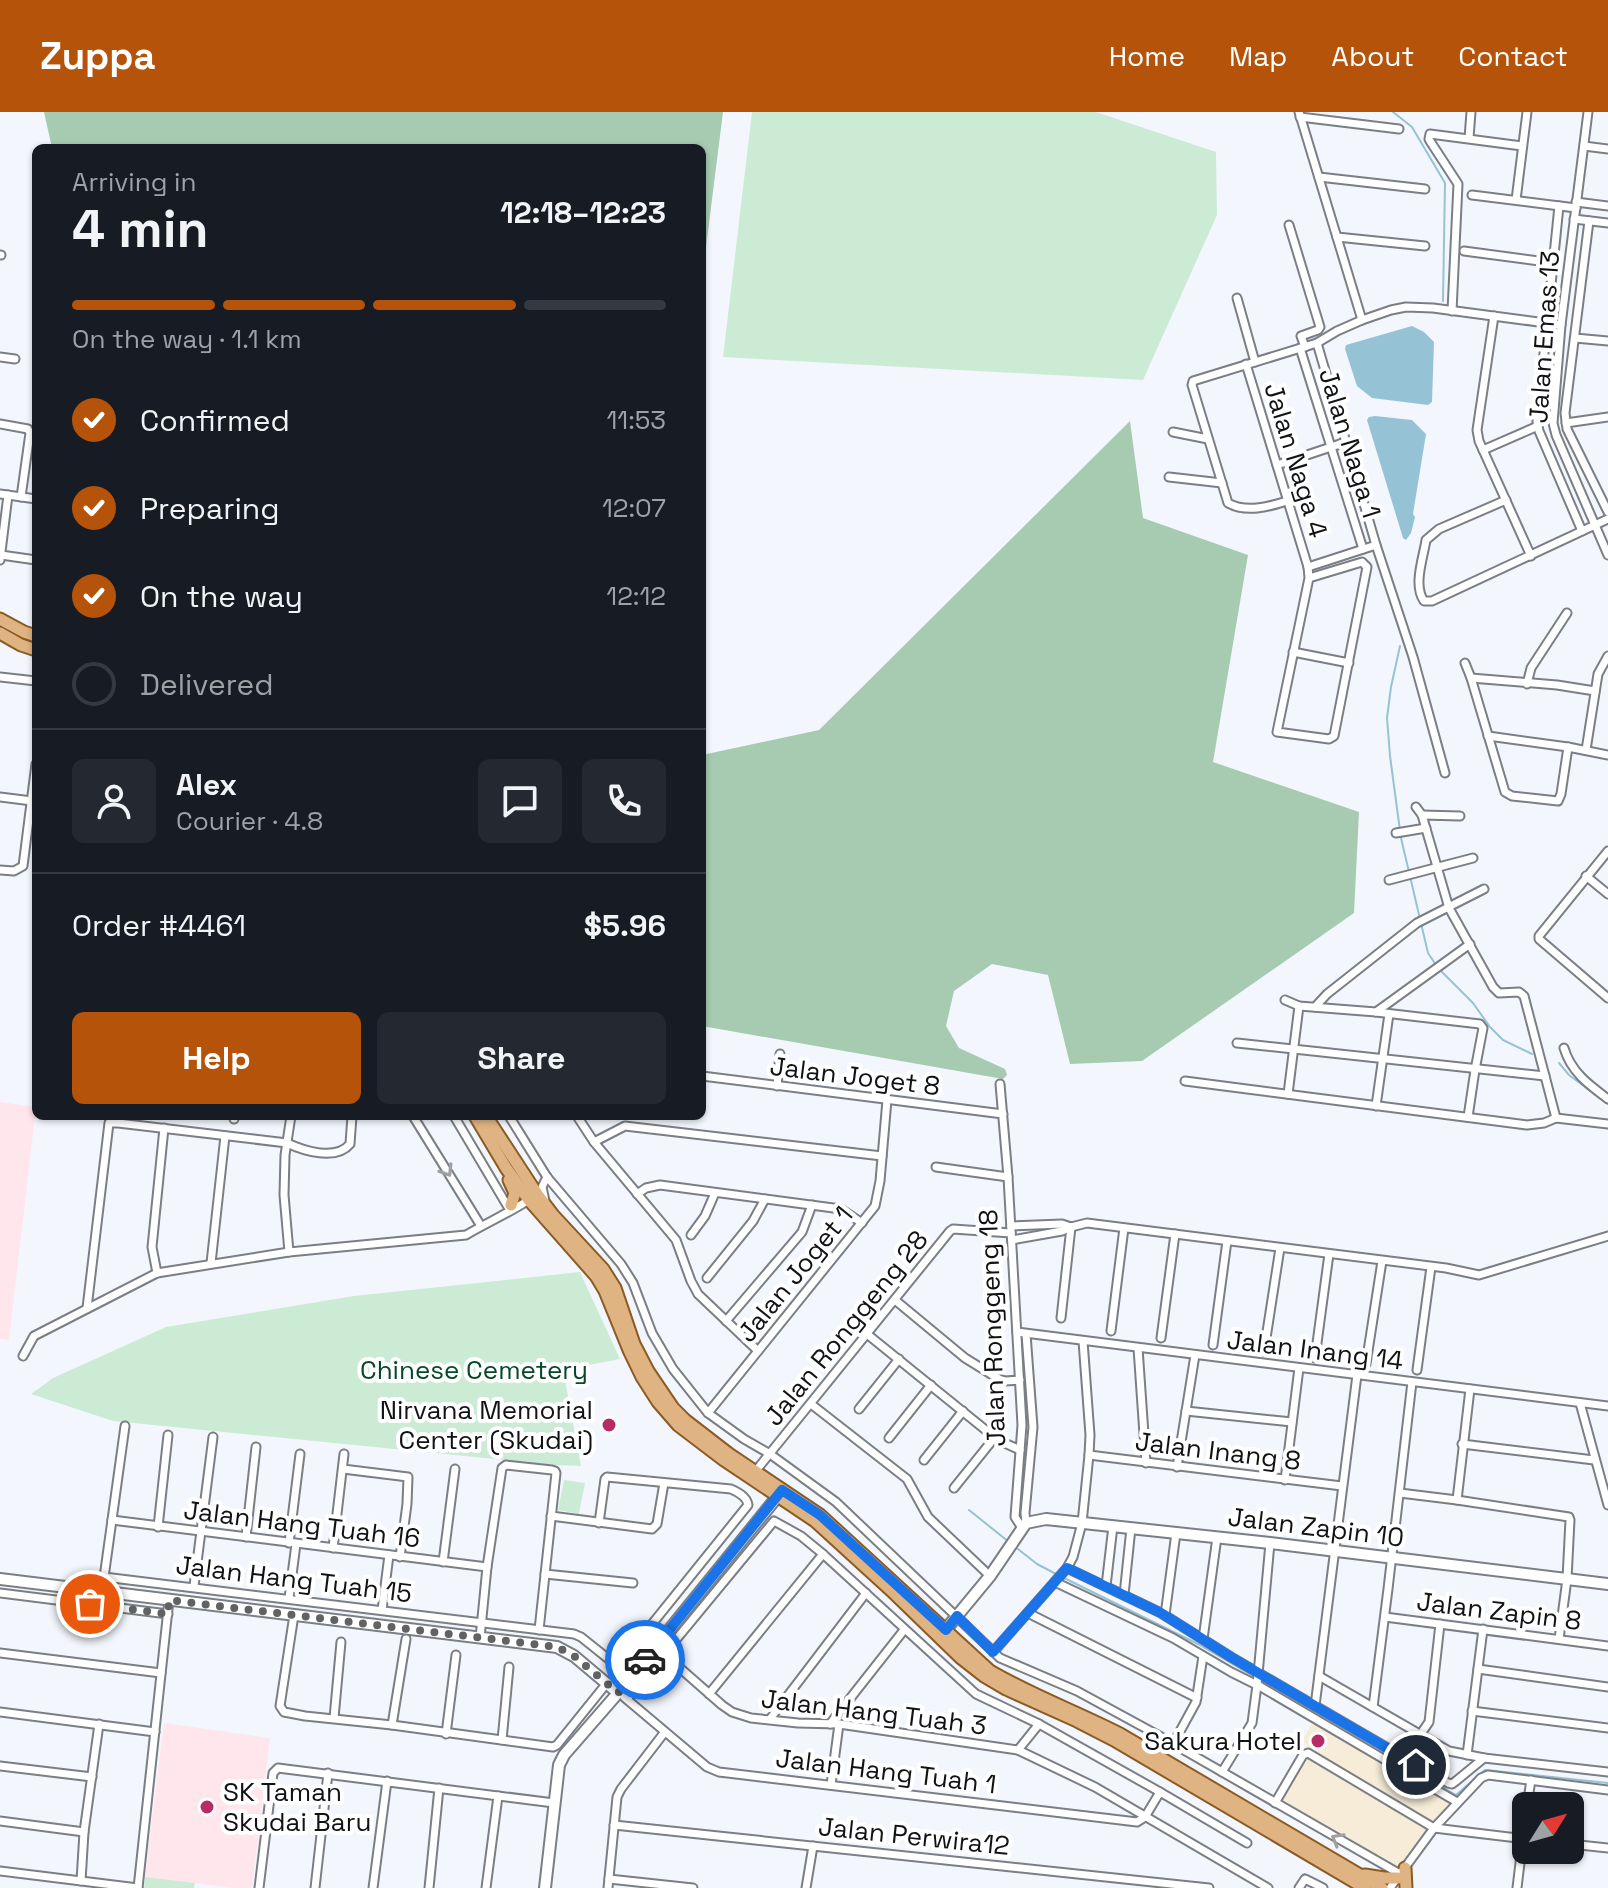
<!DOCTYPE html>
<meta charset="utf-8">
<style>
:root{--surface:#171b24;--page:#242831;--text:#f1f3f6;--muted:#9ea1a6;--line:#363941;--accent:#b45309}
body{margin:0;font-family:"Space Grotesk",sans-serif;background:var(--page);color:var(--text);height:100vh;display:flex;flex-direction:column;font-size:30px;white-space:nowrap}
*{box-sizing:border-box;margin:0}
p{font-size:26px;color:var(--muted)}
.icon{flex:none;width:44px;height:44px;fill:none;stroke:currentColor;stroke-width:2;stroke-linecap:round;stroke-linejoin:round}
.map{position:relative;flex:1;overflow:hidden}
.panel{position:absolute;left:32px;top:32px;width:674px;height:976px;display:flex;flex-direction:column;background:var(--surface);border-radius:12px;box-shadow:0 2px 6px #0004}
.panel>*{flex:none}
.needle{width:52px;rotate:53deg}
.tools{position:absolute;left:1512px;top:1680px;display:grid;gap:16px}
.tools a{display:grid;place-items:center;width:72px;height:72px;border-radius:12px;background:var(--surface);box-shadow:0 2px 6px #0004;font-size:40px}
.pin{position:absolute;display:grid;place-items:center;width:68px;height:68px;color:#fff;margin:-34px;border:4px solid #fff;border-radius:50%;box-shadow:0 2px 8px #0007}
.courier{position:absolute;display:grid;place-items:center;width:80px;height:80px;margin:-40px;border:6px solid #1a73e8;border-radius:50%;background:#fff;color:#222;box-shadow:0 2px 10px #0007}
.headline em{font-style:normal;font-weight:700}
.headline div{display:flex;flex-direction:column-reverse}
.headline{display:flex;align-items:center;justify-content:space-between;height:136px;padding:0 40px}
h1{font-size:52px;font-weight:700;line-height:60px}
.bar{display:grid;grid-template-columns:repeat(4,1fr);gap:12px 8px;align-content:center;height:96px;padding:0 40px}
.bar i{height:10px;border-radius:6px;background:var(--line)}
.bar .on{background:var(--accent)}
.bar p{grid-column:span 4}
.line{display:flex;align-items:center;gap:20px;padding:0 40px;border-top:2px solid var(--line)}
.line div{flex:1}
.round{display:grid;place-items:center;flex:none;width:84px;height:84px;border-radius:12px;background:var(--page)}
ol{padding:0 40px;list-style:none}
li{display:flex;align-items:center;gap:24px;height:88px}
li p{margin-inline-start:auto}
li .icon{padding:8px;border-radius:50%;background:var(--accent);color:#fff;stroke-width:4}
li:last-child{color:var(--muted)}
li i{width:44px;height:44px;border:4px solid var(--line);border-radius:50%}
.primary-button{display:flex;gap:16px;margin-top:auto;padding:16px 40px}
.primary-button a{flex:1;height:92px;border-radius:12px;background:var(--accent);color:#fff;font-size:32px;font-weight:700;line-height:92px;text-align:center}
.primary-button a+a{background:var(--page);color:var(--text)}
header{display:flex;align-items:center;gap:48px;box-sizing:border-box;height:112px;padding:0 40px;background:var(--accent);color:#fff}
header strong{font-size:38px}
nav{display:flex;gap:44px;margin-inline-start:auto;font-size:28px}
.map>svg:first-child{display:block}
.commercial{fill:#f6ecd7}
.education{fill:#ffe5ec}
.green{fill:#ccebd5}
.forest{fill:#a6cbb1}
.water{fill:#96c2d6}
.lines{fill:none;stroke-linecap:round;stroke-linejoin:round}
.stream{stroke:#96c2d6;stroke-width:2}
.street-casing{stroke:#7a7e85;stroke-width:11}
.secondary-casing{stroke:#7a7e85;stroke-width:14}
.primary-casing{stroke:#8b5b26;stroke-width:15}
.street{stroke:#fff;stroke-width:7}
.secondary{stroke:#fff;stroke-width:10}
.primary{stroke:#e0b482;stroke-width:11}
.oneway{stroke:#a0a0a1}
.done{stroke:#606266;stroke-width:8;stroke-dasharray:0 14.4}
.route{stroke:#1a73e8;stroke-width:10}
.poi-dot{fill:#b72c67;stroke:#fff;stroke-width:3}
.labels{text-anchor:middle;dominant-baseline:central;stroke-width:8;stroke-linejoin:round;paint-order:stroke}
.street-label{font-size:26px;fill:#111215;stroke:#fff}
.park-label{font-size:26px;fill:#064827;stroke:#fff}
.poi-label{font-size:26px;fill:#111215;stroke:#fff;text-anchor:end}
</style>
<header>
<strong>Zuppa</strong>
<nav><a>Home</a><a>Map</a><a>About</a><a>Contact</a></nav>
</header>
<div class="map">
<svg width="1608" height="1776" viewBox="0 0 1608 1776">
<rect width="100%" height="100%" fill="#f3f7fd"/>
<polygon class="commercial" points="1314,1608 1453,1691 1400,1759 1278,1690 1308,1639 1303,1627"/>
<g class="education">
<polygon points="0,990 36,995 9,1228 0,1227"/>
<polygon points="164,1611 270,1626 252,1776 233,1776 145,1765"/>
</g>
<g class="green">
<polygon points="752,0 1096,0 1216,40 1217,103 1143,268 723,245"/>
<polygon points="580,1160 620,1247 563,1258 581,1354 554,1353 113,1309 31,1282 53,1266 166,1215 354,1184"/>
<polygon points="564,1368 585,1371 579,1402 558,1398"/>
<polygon points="145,1765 195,1771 194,1776 144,1776"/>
</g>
<g class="forest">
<polygon points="44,0 723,0 702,167 702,36 52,36"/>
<polygon points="1130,309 1143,406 1248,443 1213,650 1359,700 1354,801 1142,949 1070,952 1048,863 992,852 954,879 946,914 959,936 1005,957 1007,963 1003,967 702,914 702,643 819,618"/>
</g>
<g class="water">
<polygon points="1412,214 1424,220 1434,230 1432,290 1428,293 1372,286 1357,274 1345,237 1346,233"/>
<polygon points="1375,304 1412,308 1426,322 1413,402 1415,405 1411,421 1406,428 1403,426 1367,308 1369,305"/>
</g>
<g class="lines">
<g class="stream">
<polyline points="1393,0 1412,15 1445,71 1443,189"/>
<polyline points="1400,534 1391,575 1387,606 1390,644 1401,726 1428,841 1436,853"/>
<polyline points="1440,858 1473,891 1490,915 1503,928 1532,942"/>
<polyline points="1559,951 1569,963 1608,992"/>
<polyline points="969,1398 1009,1430"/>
<polyline points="1014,1434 1037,1452 1058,1463"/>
<polyline points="1064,1466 1198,1532 1253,1564"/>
<polyline points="1259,1568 1456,1683 1485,1658 1608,1671"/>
</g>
<g class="street-casing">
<g id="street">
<polyline points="1299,0 1362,208"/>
<polyline points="1588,0 1561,213 1553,311 1556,323 1608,443"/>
<polyline points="1300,5 1399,17"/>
<polyline points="1469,26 1471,0"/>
<polyline points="1584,34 1608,37"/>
<polyline points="1319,65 1425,77"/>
<polyline points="1472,83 1576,96"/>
<polyline points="1516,88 1527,0"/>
<polyline points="1576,90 1608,94"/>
<polyline points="1559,94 1537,310 1539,319 1582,419"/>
<polyline points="1574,107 1608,111"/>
<polyline points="1589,109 1565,301 1567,317 1608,400"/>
<polyline points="1289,113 1320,215 1318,218 1301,224 1305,235"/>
<polyline points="1337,125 1425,134"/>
<polyline points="1464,139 1554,151"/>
<polyline points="0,143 1,143"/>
<polyline points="1237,186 1255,250"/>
<polyline points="1452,199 1458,72 1430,29 1429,27 1430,22 1522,34"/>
<polyline points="1494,204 1477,318 1479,329 1531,444"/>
<polyline points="1575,226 1608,229"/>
<polyline points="1317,231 1376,433 1413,545 1445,661"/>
<polyline points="1300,236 1363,437"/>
<polyline points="0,245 15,247"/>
<polyline points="1246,252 1308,455 1309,466 1277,620 1329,627 1334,624 1367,455 1362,450 1309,466"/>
<polyline points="1566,311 1608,305"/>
<polyline points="0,312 28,317 30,321 21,385"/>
<polyline points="1173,320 1208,327"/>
<polyline points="1483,338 1538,314"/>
<polyline points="1277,353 1346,330"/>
<polyline points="1169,365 1222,371"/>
<polyline points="0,382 36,387"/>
<path d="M 1506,388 L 1439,417 L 1426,428 C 1423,447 1413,473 1424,489 L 1432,489 L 1608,407"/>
<path d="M 1287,389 C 1268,395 1246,401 1228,391 L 1192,273 L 1193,269 L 1317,231 L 1337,219 L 1362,208 L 1391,198 L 1406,195 L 1433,196 L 1561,213"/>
<polyline points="1,443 36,448"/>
<polyline points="0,448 8,383"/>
<polyline points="1308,455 1376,433"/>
<polyline points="1293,540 1349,551"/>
<polyline points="1465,551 1471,566 1505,680 1512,684 1558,689 1561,682 1568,635"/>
<polyline points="0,565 36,569"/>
<polyline points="1471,566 1557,573 1595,579"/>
<polyline points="1527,572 1531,556 1567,501"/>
<polyline points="1488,624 1568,635 1608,643"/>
<polyline points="1586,638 1598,562 1608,544"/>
<polyline points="0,685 32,689"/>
<polyline points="1416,695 1422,703 1449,796 1493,875 1499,881 1519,880 1524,884 1556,1006"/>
<polyline points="1422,703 1460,704"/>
<polyline points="1396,721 1426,716"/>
<polyline points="1608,739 1539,824 1539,827 1608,886"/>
<polyline points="0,758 14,759 23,754 36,652"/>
<polyline points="1586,764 1608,782"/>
<polyline points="1389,768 1473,746"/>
<polyline points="1285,888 1299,894 1376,900 1480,912 1483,916 1475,958 1468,1005"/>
<polyline points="1315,895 1327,882 1417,811 1484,777"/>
<polyline points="1376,900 1470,832"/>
<polyline points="1237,931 1545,964"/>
<path d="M 1564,936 C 1571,960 1589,973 1608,987"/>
<polyline points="702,964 1003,1002"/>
<polyline points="1185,969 1527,1013 1544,1011 1556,1006 1608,1012"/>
<polyline points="1000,972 1008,1065 1022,1313 1015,1405 1022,1416"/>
<polyline points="777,974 780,942"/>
<polyline points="1288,982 1299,894"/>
<polyline points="1376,994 1389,902"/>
<polyline points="413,1004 481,1114"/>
<polyline points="454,1004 508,1095"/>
<polyline points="509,1004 547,1065 621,1152 633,1171 652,1221 673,1257 708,1301 744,1327 770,1342 836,1390 1000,1546 1077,1579 1156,1622 1400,1762"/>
<polyline points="577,1004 594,1030 676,1128 691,1169 698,1182 758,1239"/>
<polyline points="234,1007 234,1004"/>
<polyline points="594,1030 625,1014 882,1044"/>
<polyline points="936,1055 1008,1065"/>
<polyline points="637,1082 646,1076 660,1073 841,1097 862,1111"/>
<polyline points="545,1089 542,1075 547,1065"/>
<polyline points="1011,1114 1062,1112 1071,1115"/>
<polyline points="691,1123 705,1104 715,1081"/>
<polyline points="1012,1128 1062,1119 1071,1115 1087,1111 1446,1156 1479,1163 1608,1124"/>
<polyline points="289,1140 284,1083 285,1043 291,1004"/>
<polyline points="211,1151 225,1024"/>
<polyline points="157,1161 152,1135 164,1016"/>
<polyline points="707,1166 753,1109 765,1087"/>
<polyline points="895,1188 965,1246 999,1267 1005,1269 1020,1268"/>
<path d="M 87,1196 L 109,1011 L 118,1011 L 287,1031 C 304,1039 336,1049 350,1032 L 352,1004"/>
<polyline points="1061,1206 1071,1115"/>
<polyline points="726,1209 802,1120 812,1093"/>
<polyline points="1111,1219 1124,1116"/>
<polyline points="1017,1220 1608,1294"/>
<polyline points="867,1222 998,1328 1020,1338"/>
<polyline points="1161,1226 1175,1122"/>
<polyline points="1213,1233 1227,1129"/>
<polyline points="1138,1236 1146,1351"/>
<polyline points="1264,1239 1280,1136"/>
<path d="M 23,1244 L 34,1224 L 157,1161 L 289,1140 L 466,1123 C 488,1110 511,1100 532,1086"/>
<polyline points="1315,1246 1329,1142"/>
<polyline points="1366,1252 1382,1149"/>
<polyline points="1417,1258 1431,1155"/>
<polyline points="1580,1291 1608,1393"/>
<polyline points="811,1292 907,1367 928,1405 990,1464"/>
<polyline points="859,1297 899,1247"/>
<polyline points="1186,1299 1292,1310"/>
<polyline points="708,1301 875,1094 880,1069 887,988"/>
<polyline points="889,1326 931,1273"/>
<polyline points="1462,1332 1594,1348"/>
<polyline points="1089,1343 1342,1374"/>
<polyline points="924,1348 963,1299"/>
<polyline points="1177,1355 1195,1243"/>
<polyline points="343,1357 408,1365 407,1392 400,1445"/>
<polyline points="754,1361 950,1119 953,1117 1011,1121"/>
<polyline points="1285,1368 1299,1256"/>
<polyline points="954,1376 995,1325"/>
<polyline points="1400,1381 1457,1388 1569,1405 1570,1408 1567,1467 1559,1527"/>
<polyline points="1457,1388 1470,1277"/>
<polyline points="551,1404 652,1417 657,1412 664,1371"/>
<polyline points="112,1408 487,1455"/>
<polyline points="1026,1411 1025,1401 1033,1315 1026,1222"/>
<polyline points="158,1415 168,1323"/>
<polyline points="246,1425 256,1335"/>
<polyline points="289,1431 300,1342"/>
<polyline points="333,1436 344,1342"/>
<polyline points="443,1450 455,1357"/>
<polyline points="1067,1456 1161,1501 1231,1545 1448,1671 1452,1672 1456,1669 1484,1646"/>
<polyline points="545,1462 633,1471"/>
<path d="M 104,1465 L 574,1522 L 581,1525 L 616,1553 L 619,1553 L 748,1393 C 747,1385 738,1380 731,1377 L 607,1365 L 605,1367 L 599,1411"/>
<polyline points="1055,1470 1173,1526 1231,1560 1261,1575 1457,1690"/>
<polyline points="194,1474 213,1325"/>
<polyline points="1106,1474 1113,1414"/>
<polyline points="102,1480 125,1314"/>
<polyline points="0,1481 168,1502"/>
<polyline points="1124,1483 1131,1416"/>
<polyline points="289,1486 296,1432"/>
<polyline points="382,1498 389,1443"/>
<polyline points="1028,1501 1197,1586"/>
<polyline points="294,1503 280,1594 284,1600 305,1604 392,1613 553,1635 557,1633 607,1571"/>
<polyline points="1165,1503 1176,1421"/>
<polyline points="1385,1505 1608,1534"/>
<polyline points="480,1526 487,1455 502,1356 506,1353 552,1358 555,1359 556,1361 539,1518"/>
<polyline points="1203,1527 1217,1425"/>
<polyline points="993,1540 1067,1456 1073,1445 1082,1411 1089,1343 1090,1323 1083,1229"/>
<polyline points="0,1541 161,1561"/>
<polyline points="665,1543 722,1593 732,1600 751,1606 798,1611 839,1612 1018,1638 1095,1675 1268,1776"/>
<polyline points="1478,1557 1608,1575"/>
<polyline points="1319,1564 1449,1639 1484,1646 1608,1660"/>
<polyline points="709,1582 823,1442"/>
<polyline points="624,1585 707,1655 719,1660 1137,1710 1145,1705 1160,1680"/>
<polyline points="627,1587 774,1409 801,1424 823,1442 976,1582 1039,1612 1160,1680 1247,1731"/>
<polyline points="1315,1594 1357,1263"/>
<polyline points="1373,1595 1388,1477 1412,1270"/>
<polyline points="1472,1599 1608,1616"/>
<polyline points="0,1600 155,1620"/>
<polyline points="334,1606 341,1530"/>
<polyline points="770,1607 866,1481"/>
<polyline points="830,1612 904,1518"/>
<polyline points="392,1613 406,1527"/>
<polyline points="446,1622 456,1543"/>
<polyline points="1420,1623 1429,1610 1440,1512"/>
<polyline points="502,1628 509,1555"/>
<polyline points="1173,1632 1196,1590 1203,1544"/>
<polyline points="1018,1638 1039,1612"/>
<polyline points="1467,1643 1483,1517"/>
<polyline points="0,1654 92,1665"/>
<polyline points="1222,1660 1252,1611 1257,1573 1270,1431"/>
<polyline points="831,1673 839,1612"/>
<polyline points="1275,1691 1303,1643 1308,1641 1434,1716 1526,1727"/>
<polyline points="1527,1694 1531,1668"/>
<polyline points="0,1709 84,1720"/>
<polyline points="614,1713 1209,1776"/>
<polyline points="1570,1732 1608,1736"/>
<polyline points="0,1759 138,1776"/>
<polyline points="609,1767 693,1776"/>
<polyline points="81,1769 84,1720 99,1612"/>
<polyline points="138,1776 169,1488"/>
<polyline points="259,1776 273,1661 278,1656 554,1691"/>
<polyline points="315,1776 328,1661"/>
<polyline points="373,1776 387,1669"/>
<polyline points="429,1776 439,1676"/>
<polyline points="486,1776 498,1684"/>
<polyline points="608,1776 617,1685 621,1677 664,1621"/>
<polyline points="806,1776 813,1734"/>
<polyline points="1299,1776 1305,1767 1323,1776"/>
<polyline points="1390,1776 1434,1716 1481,1666 1488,1663 1608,1678"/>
<polyline points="1517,1776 1526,1701"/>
</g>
</g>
<g class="secondary-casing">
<g id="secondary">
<polyline points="0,1467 557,1535 574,1544 618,1581"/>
<polyline points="942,1522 990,1464 1026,1411 1046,1407 1270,1431 1608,1472"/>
<polyline points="545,1776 559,1653 564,1643 618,1581 782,1379"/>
</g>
</g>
<g class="primary-casing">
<g id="primary">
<polyline points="0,507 24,520 36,524"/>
<polyline points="0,521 21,533 36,538"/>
<polyline points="475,1004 506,1056 529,1088 596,1164 605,1179 629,1238 642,1265 658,1290 678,1313 724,1348 815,1409 895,1482 961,1546 984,1564 1006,1577 1077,1609 1114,1628 1365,1776"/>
<path d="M 486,1004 L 537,1082 L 553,1103 L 603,1157 L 615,1176 L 634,1232 L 648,1259 L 673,1296 L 685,1308 L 729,1342 L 820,1403 L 990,1559 C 1031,1583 1077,1600 1120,1622 L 1382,1776"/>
<polyline points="509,1068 515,1081 511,1093"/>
<polyline points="1405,1756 1406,1776"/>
<polyline points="1365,1763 1384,1766 1398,1766"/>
</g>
</g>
<use href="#street" class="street"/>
<use href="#secondary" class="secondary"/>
<use href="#primary" class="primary"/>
</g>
<defs><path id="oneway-chevron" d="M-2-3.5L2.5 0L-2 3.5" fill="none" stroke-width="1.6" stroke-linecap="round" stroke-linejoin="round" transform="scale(2)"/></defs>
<g class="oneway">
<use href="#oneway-chevron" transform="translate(447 1059) rotate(58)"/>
<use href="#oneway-chevron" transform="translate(1337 1727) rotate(-150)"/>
</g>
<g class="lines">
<polyline class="done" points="90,1492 168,1502 169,1488 557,1535 574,1544 618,1581 645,1548"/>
<polyline class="route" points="645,1548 782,1378 820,1403 946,1518 957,1504 993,1540 1067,1456 1161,1501 1231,1545 1416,1653"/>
</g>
<g class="poi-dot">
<circle cx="609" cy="1313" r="8"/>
<circle cx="1318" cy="1629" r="8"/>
<circle cx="207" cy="1695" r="8"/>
</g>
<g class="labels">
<g class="street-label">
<text transform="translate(1544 225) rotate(-86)">Jalan Emas 13</text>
<text transform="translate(1350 331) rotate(73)">Jalan Naga 1</text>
<text transform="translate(1296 348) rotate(73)">Jalan Naga 4</text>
<text transform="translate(855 964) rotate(7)">Jalan Joget 8</text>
<text transform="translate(795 1162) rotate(-51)">Jalan Joget 1</text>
<text transform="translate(846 1216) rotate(-51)">Jalan Ronggeng 28</text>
<text transform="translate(992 1216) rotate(-92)">Jalan Ronggeng 18</text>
<text transform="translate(1315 1238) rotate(7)">Jalan Inang 14</text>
<text transform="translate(1218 1339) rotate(7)">Jalan Inang 8</text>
<text transform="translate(302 1412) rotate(7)">Jalan Hang Tuah 16</text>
<text transform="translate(1316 1415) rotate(7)">Jalan Zapin 10</text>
<text transform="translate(294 1467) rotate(7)">Jalan Hang Tuah 15</text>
<text transform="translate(1499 1499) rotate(7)">Jalan Zapin 8</text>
<text transform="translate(874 1600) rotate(7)">Jalan Hang Tuah 3</text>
<text transform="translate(886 1659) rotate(7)">Jalan Hang Tuah 1</text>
<text transform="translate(914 1724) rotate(6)">Jalan Perwira12</text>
</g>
<g class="park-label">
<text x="474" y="1258">Chinese Cemetery</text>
</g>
<g class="poi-label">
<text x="593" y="1298">Nirvana Memorial<tspan x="593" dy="30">Center (Skudai)</tspan></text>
<text x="1302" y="1629">Sakura Hotel</text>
<text x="223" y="1680" text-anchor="start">SK Taman<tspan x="223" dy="30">Skudai Baru</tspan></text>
</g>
</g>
</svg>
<div class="tools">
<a><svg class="needle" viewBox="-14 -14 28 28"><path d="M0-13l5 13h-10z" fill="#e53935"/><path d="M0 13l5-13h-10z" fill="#9ea1a6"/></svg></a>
</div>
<div class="pin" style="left:90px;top:1492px;background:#ea580c"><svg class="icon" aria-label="bag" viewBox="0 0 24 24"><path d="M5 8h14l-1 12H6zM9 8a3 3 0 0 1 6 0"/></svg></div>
<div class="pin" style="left:1416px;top:1653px;background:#1f2937"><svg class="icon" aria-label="home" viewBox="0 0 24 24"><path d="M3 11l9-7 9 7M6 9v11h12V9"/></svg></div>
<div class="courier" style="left:645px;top:1548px"><svg class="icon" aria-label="car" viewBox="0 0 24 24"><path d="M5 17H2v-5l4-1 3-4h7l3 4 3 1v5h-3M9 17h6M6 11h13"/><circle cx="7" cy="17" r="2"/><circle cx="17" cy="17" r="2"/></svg></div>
<section class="panel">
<div class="headline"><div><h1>4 min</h1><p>Arriving in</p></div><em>12:18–12:23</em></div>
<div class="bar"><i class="on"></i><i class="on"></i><i class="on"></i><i></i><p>On the way · 1.1 km</p></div>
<ol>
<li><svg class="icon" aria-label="check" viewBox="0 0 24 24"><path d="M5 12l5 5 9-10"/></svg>Confirmed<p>11:53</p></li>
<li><svg class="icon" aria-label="check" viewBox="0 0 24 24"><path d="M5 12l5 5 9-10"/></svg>Preparing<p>12:07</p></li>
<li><svg class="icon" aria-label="check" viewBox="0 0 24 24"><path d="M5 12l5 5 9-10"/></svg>On the way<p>12:12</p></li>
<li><i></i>Delivered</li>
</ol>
<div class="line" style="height:144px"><a class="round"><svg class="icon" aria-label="person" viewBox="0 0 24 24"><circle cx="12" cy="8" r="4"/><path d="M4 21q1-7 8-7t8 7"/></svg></a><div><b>Alex</b><p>Courier · 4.8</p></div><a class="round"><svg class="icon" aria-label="chat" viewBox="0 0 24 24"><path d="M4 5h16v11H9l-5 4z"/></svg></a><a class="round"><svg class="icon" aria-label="phone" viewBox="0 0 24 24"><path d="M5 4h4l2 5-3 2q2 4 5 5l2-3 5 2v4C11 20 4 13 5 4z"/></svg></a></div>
<div class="line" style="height:104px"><div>Order #4461</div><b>$5.96</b></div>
<div class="primary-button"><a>Help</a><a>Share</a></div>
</section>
</div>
